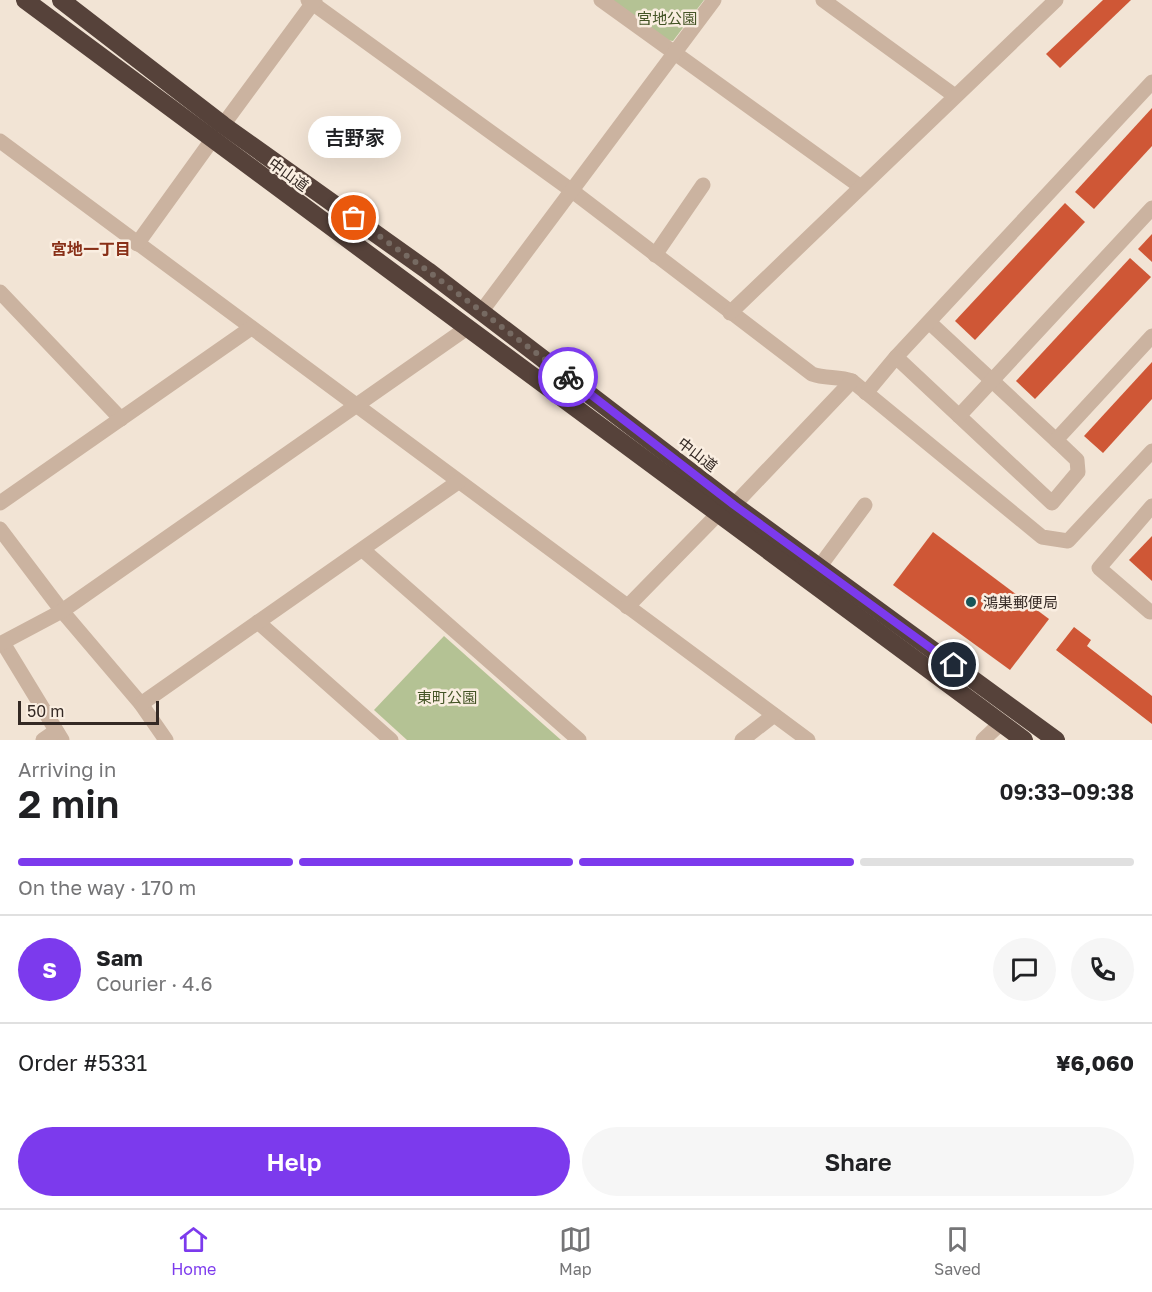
<!DOCTYPE html>
<meta charset="utf-8">
<style>
:root{--surface:#fff;--page:#f6f6f6;--text:#202124;--muted:#757577;--line:#e0e0e0;--accent:#7c3aed}
body{margin:0;font-family:"Golos Text","Noto Sans JP",sans-serif;background:var(--page);color:var(--text);height:100vh;display:flex;flex-direction:column;font-size:22px;white-space:nowrap}
*{box-sizing:border-box;margin:0}
p{font-size:20px;color:var(--muted)}
.icon{flex:none;width:33px;height:33px;fill:none;stroke:currentColor;stroke-width:2;stroke-linecap:round;stroke-linejoin:round}
.map{position:relative;height:740px;overflow:hidden}
.side{display:flex;flex-direction:column;background:var(--surface);flex:1}
.side>*{flex:none}
.scale{position:absolute;left:18px;bottom:15px;width:141px;box-sizing:border-box;padding-left:6px;border:3px solid #342924;border-top:0;font-size:16px;line-height:21px;white-space:nowrap;color:#342924;-webkit-text-stroke:4px #faeee1;paint-order:stroke}
.pin{position:absolute;display:grid;place-items:center;width:51px;height:51px;color:#fff;margin:-26px;border:3px solid #fff;border-radius:50%;box-shadow:0 2px 6px #0007}
.courier{position:absolute;display:grid;place-items:center;width:60px;height:60px;margin:-30px;border:4px solid #7c3aed;border-radius:50%;background:#fff;color:#222;box-shadow:0 2px 8px #0007}
.bubble{position:absolute;height:42px;border-radius:21px;background:var(--surface);box-shadow:0 6px 24px #0002;font-size:20px;font-weight:600;line-height:42px;text-align:center}
.head em{font-style:normal;font-weight:600}
.head div{display:flex;flex-direction:column-reverse}
.head{display:flex;align-items:center;justify-content:space-between;height:102px;padding:0 18px}
h1{font-size:39px;font-weight:600;line-height:45px}
.bar{display:grid;grid-template-columns:repeat(4,1fr);gap:9px 6px;align-content:center;height:72px;padding:0 18px}
.bar i{height:8px;border-radius:4px;background:var(--line)}
.bar .on{background:var(--accent)}
.bar p{grid-column:span 4}
.line{display:flex;align-items:center;gap:15px;padding:0 18px;border-top:2px solid var(--line)}
.line div{flex:1}
.round{display:grid;place-items:center;flex:none;width:63px;height:63px;border-radius:32px;background:var(--page)}
.action{display:flex;gap:12px;margin-top:auto;padding:12px 18px}
.action a{flex:1;height:69px;border-radius:36px;background:var(--accent);color:#fff;font-size:24px;font-weight:600;line-height:69px;text-align:center}
.action a+a{background:var(--page);color:var(--text)}
.dock{display:flex;justify-content:space-around;align-items:center;height:84px;border-top:2px solid var(--line);background:var(--surface);font-size:16px;color:var(--muted)}
.dock a{display:grid;justify-items:center;gap:3px}
.dock .on{color:var(--accent)}
.map>svg:first-child{display:block}
.green{fill:#b4c294}
.building{fill:#cf5736}
.lines{fill:none;stroke-linecap:round;stroke-linejoin:round}
.minor{stroke:#cbb3a0;stroke-width:15}
.highway{stroke:#56423a;stroke-width:18}
.done{stroke:#766a62;stroke-width:6;stroke-dasharray:0 10.8}
.route{stroke:#7c3aed;stroke-width:8}
.poi-dot{fill:#175558;stroke:#faeee1;stroke-width:2}
.labels{text-anchor:middle;dominant-baseline:central;stroke-width:5;stroke-linejoin:round;paint-order:stroke}
.park-label{font-size:15px;fill:#445426;stroke:#faeee1}
.street-label{font-size:15px;fill:#342924;stroke:#faeee1}
.poi-label{font-size:15px;fill:#342924;stroke:#faeee1;text-anchor:start}
.neighbourhood-label{font-size:16px;font-weight:bold;fill:#893018;stroke:#faeee1}
</style>
<div class="map">
<svg width="1152" height="740" viewBox="0 0 1152 740">
<rect width="100%" height="100%" fill="#f2e4d5"/>
<g class="green">
<polygon points="612,0 704,0 673,41 666,40"/>
<polygon points="444,636 561,740 407,740 374,710"/>
</g>
<g class="building">
<polygon points="1103,0 1131,0 1060,68 1046,54"/>
<polygon points="1152,108 1152,146 1094,209 1075,192"/>
<polygon points="1065,203 1085,222 975,340 955,321"/>
<polygon points="1152,234 1152,262 1138,249"/>
<polygon points="1130,258 1151,277 1035,399 1016,381"/>
<polygon points="1152,362 1152,399 1103,453 1084,436"/>
<polygon points="933,532 1049,619 1010,670 893,585"/>
<polygon points="1152,536 1152,581 1129,560"/>
<polygon points="1074,627 1091,640 1087,646 1152,696 1152,724 1056,650"/>
</g>
<g class="lines">
<g class="minor">
<path d="M 308,0 L 571,190 L 812,374 C 825,379 839,376 852,381 L 1042,537 L 1068,541 L 1152,451"/>
<polyline points="601,0 861,187"/>
<polyline points="823,0 955,96"/>
<polyline points="223,125 315,0"/>
<polyline points="0,141 808,740"/>
<polyline points="137,244 212,140"/>
<polyline points="655,255 703,185"/>
<polyline points="0,292 121,419"/>
<polyline points="481,312 714,0"/>
<polyline points="730,313 1056,0"/>
<polyline points="929,322 1058,442"/>
<polyline points="896,357 1152,82"/>
<polyline points="866,393 896,357 1052,503 1078,472 1077,460 1056,440 1152,336"/>
<polyline points="959,416 1152,208"/>
<polyline points="0,503 251,328"/>
<polyline points="734,505 852,381"/>
<polyline points="0,529 62,611 141,704 166,740"/>
<polyline points="363,550 579,740"/>
<polyline points="820,566 865,505"/>
<polyline points="627,607 718,514"/>
<polyline points="1150,612 1099,568 1152,506"/>
<polyline points="258,622 391,740"/>
<polyline points="3,643 62,740"/>
<polyline points="0,644 62,611 467,328"/>
<polyline points="141,704 458,482"/>
<polyline points="43,740 56,731"/>
<polyline points="742,740 774,715"/>
<polyline points="983,740 1001,723"/>
</g>
<g class="highway">
<polyline points="25,0 1024,740"/>
<polyline points="61,0 223,125 428,271 734,505 1056,740"/>
</g>
</g>
<g class="lines">
<polyline class="done" points="354,218 428,271 568,377"/>
<polyline class="route" points="568,377 734,505 954,665"/>
</g>
<circle class="poi-dot" cx="971" cy="602" r="6"/>
<g class="labels">
<g class="park-label">
<text x="667" y="18">宮地公園</text>
<text x="447" y="697">東町公園</text>
</g>
<g class="street-label">
<text transform="translate(289 174) rotate(36)">中山道</text>
<text transform="translate(698 454) rotate(38)">中山道</text>
</g>
<g class="poi-label">
<text x="983" y="602">鴻巣郵便局</text>
</g>
<g class="neighbourhood-label">
<text x="91" y="249">宮地一丁目</text>
</g>
</g>
</svg>
<div class="scale">50 m</div>
<div class="pin" style="left:354px;top:218px;background:#ea580c"><svg class="icon" aria-label="bag" viewBox="0 0 24 24"><path d="M5 8h14l-1 12H6zM9 8a3 3 0 0 1 6 0"/></svg></div>
<div class="pin" style="left:954px;top:665px;background:#1f2937"><svg class="icon" aria-label="home" viewBox="0 0 24 24"><path d="M3 11l9-7 9 7M6 9v11h12V9"/></svg></div>
<div class="courier" style="left:568px;top:377px"><svg class="icon" aria-label="bike" viewBox="0 0 24 24"><circle cx="6" cy="16" r="4"/><circle cx="18" cy="16" r="4"/><path d="M6 16l4-8h5l3 8M10 8l3 8H6M13 5h3"/></svg></div>
<div class="bubble" style="left:308px;top:116px;width:93px">吉野家</div>
</div>
<section class="side">
<div class="head"><div><h1>2 min</h1><p>Arriving in</p></div><em>09:33–09:38</em></div>
<div class="bar"><i class="on"></i><i class="on"></i><i class="on"></i><i></i><p>On the way · 170 m</p></div>
<div class="line" style="height:108px"><b class="round" style="background:var(--accent);color:#fff">S</b><div><b>Sam</b><p>Courier · 4.6</p></div><a class="round"><svg class="icon" aria-label="chat" viewBox="0 0 24 24"><path d="M4 5h16v11H9l-5 4z"/></svg></a><a class="round"><svg class="icon" aria-label="phone" viewBox="0 0 24 24"><path d="M5 4h4l2 5-3 2q2 4 5 5l2-3 5 2v4C11 20 4 13 5 4z"/></svg></a></div>
<div class="line" style="height:78px"><div>Order #5331</div><b>¥6,060</b></div>
<div class="action"><a>Help</a><a>Share</a></div>
</section>
<nav class="dock">
<a class="on"><svg class="icon" aria-label="home" viewBox="0 0 24 24"><path d="M3 11l9-7 9 7M6 9v11h12V9"/></svg>Home</a>
<a><svg class="icon" aria-label="map" viewBox="0 0 24 24"><path d="M3 6l6-2 6 2 6-2v14l-6 2-6-2-6 2zM9 4v14M15 6v14"/></svg>Map</a>
<a><svg class="icon" aria-label="saved" viewBox="0 0 24 24"><path d="M7 4h10v16l-5-4-5 4z"/></svg>Saved</a>
</nav>
